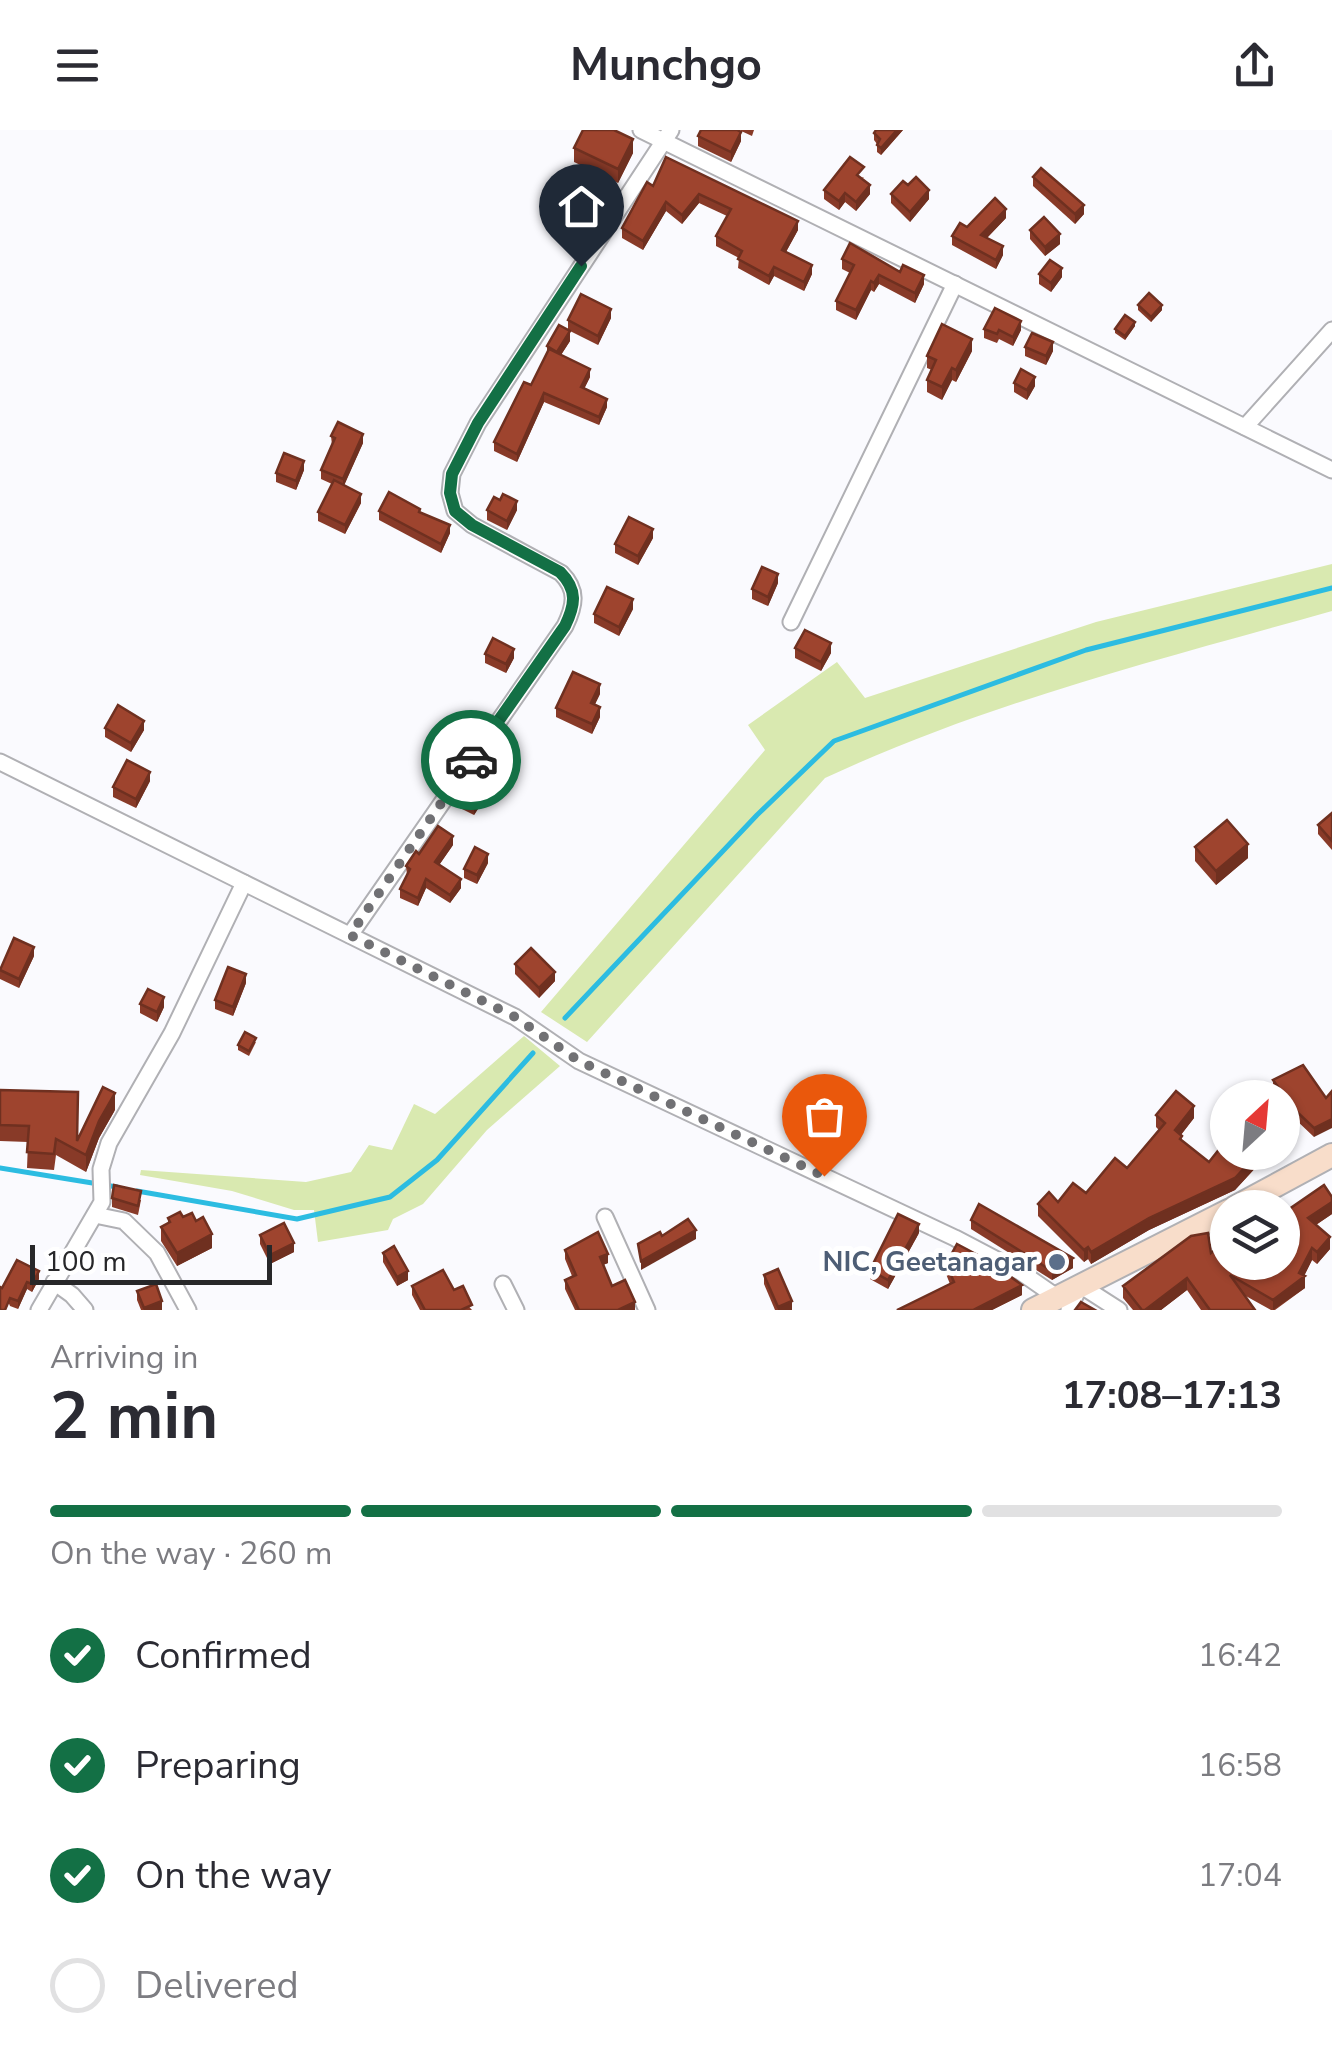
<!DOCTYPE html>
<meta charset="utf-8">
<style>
:root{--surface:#fff;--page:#f2f2f3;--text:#2b2b33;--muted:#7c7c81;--line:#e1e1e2;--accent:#137045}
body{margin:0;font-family:"Nunito Sans",sans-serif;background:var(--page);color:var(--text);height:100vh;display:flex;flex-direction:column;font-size:38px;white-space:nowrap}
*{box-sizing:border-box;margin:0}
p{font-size:32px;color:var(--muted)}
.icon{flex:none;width:55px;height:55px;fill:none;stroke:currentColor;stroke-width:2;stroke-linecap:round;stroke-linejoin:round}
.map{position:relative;height:1180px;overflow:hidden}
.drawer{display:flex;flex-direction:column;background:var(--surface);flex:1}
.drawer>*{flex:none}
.needle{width:65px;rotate:26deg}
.controls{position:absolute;left:1210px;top:950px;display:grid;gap:20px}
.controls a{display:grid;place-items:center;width:90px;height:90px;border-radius:50%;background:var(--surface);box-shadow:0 2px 8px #0004;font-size:50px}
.scale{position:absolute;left:30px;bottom:25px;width:242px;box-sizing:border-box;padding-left:10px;border:5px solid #272729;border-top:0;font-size:28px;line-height:35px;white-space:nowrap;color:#272729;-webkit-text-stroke:8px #fff;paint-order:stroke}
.pin{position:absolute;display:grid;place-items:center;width:85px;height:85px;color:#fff;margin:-102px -42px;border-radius:50% 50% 50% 0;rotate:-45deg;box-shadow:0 0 10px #0007}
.pin .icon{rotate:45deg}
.courier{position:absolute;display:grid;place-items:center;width:100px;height:100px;margin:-50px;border:8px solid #137045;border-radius:50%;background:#fff;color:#222;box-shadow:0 2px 12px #0007}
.headline em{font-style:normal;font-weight:700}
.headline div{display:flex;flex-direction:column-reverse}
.headline{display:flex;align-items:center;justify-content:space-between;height:170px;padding:0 50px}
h1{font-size:65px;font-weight:700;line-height:75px}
.bar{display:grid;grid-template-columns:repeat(4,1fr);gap:15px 10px;align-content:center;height:120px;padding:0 50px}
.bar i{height:12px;border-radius:8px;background:var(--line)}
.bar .selected{background:var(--accent)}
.bar p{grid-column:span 4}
ol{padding:0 50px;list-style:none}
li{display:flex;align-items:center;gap:30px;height:110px}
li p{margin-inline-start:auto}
li .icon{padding:10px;border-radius:50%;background:var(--accent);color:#fff;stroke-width:4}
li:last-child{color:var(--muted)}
li i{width:55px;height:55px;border:5px solid var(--line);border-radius:50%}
header{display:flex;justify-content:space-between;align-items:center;height:130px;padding:0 50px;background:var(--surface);font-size:45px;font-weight:700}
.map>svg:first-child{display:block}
.green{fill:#d9e9b0}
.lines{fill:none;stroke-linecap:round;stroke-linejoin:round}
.stream{stroke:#2cbce1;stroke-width:5}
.minor-casing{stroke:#b0b0b4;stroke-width:19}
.secondary-casing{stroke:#b0b0b4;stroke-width:26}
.minor{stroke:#fff;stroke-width:15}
.secondary{stroke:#f8ddca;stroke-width:22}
.wall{fill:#883a28}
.shaded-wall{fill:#6f3020}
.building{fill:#9e442e;stroke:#6f3020;stroke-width:2.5}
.done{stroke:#717174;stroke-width:10;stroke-dasharray:0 18}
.route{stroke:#137045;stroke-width:12}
.service-dot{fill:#5c6f8a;stroke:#fff;stroke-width:4}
.labels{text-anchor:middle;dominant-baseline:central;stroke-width:10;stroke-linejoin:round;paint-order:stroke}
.service-label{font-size:28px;font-weight:bold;fill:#4e5e75;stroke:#fff;text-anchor:end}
</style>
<header><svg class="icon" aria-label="menu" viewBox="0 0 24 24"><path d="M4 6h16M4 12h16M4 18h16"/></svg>Munchgo<svg class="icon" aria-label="share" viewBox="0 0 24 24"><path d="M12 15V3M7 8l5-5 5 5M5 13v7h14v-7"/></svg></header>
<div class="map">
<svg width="1332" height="1180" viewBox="0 0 1332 1180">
<rect width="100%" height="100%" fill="#fafafe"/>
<g class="green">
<path d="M 1332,434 L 1332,481 C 1161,529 986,573 825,648 L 587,912 L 541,882 L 765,620 L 748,595 L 837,532 L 865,568 L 1096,492 Z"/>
<polygon points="524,906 560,936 487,1000 423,1074 393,1089 388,1100 318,1112 314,1080 294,1080 232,1061 140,1045 141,1040 306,1052 351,1042 369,1015 392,1020 414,974 435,984"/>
</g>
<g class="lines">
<g class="stream">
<polyline points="565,888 757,685 834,611 1086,520 1332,458"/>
<polyline points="0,1038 117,1057"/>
<polyline points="137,1061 297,1089 390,1067 437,1030 533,923"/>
</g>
<g class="minor-casing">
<g id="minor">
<polyline points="641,0 1332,340"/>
<polyline points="1245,297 1332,200"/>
<polyline points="791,492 955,154"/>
<polyline points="0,632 515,887 579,931 955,1108 1022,1143 1058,1168"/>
<path d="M 350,805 L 565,496 C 575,475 578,460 561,443 L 472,395 L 455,381 L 450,363 L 452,344 L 478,293 L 671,0"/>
<polyline points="95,1085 124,1091 157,1123 188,1180"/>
<polyline points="605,1087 647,1180"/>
<polyline points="54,1152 72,1165 85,1180"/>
<polyline points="503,1154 516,1180"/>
<polyline points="39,1180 102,1072 101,1039 109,1013 172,903 244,753"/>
<polyline points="1069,1180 1080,1155 1119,1180"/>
</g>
</g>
<g class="secondary-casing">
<g id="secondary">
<polyline points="1234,1078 1332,1025"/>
<polyline points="1033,1180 1228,1081"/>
</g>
</g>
<use href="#minor" class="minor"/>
<use href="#secondary" class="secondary"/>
</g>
<g class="wall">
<polygon points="739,0 754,0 752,6"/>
<polygon points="903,0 881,25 877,22 877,14 874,10 874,3"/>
<polygon points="698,6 741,11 731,32 698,16"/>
<polygon points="574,18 633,23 618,53 574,32"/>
<polygon points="666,27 798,100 786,122 812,144 804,161 774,146 769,155 738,138 739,128 716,116 716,106 727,86 699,73 682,94 666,81 643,120 622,108 622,98 653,56"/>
<polygon points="864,47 862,49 870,64 856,81 845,72 839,80 824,69 824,60"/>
<polygon points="1033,47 1084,84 1075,94 1033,56"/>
<polygon points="908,55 929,69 910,92 891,73 891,64"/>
<polygon points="1006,88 987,108 1003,125 996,139 952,115 952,106 967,97"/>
<polygon points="1030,100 1060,114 1045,126 1030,109"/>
<polygon points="842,129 900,142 924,154 915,173 879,154 874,162 871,160 856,190 836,180 836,171 850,143 842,139"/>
<polygon points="1039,144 1062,147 1051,162 1039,154"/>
<polygon points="1138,175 1162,180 1151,192 1138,180"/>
<polygon points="611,188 598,215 568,200 568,190"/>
<polygon points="1135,196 1125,210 1115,203 1115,199"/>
<polygon points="984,199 1021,200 1013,216 999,209 997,213 984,208"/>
<polygon points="570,211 561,225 590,247 584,259 607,277 599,295 544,272 517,332 494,321 494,312 531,255 547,223 547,216"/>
<polygon points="1025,217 1053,221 1046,235 1025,226"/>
<polygon points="972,221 956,252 952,250 942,270 927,262 927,250 932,240 927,238 927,226"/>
<polygon points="1014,253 1035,256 1027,270 1014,262"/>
<polygon points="331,306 363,313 344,355 361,373 345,404 318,391 318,382 332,354 321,349 321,340 332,315"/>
<polygon points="304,340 296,360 276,352 276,343"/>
<polygon points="500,370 517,380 507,400 487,390 487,380"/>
<polygon points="379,381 420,382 450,403 441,423 379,390"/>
<polygon points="653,408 638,435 615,423 615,414"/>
<polygon points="778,453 768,476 752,469 752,459"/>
<polygon points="633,479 619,506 594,493 594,484"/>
<polygon points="795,518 831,523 821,541 795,528"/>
<polygon points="485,524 514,528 506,543 485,533"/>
<polygon points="600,564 594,575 600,587 592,604 556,587 556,578"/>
<polygon points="105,598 144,600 131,622 105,607"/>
<polygon points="150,651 136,678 113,667 113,657"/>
<polygon points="456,667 485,668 474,685 456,676"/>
<polygon points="1332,683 1332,720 1318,704 1318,695"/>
<polygon points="453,715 439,735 461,758 450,773 426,758 418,776 400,768 400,759 407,745 406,736 419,724"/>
<polygon points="1195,717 1248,728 1216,755 1195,731"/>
<polygon points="488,733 477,754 464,748 464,739"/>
<polygon points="34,826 19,858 0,849 0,838"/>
<polygon points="515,834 555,851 539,868 515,844"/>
<polygon points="246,853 233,886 215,879 215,870"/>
<polygon points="140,874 164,877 157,892 140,883"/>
<polygon points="256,912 249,926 238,920 238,915"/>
<polygon points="1273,950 1326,968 1314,1007 1295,989 1282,972 1282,968 1280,968 1273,959"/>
<polygon points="0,960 78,1010 115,980 99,1008 86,1042 56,1025 54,1040 27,1038 28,1012 0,1011"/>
<polygon points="1156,985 1194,988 1181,1005 1182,1011 1209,1032 1228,1022 1270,1022 1235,1060 1149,1100 1091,1134 1088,1129 1084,1132 1038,1086 1038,1074 1058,1072 1086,1063 1127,1038 1159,1000 1156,997"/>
<polygon points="1332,1067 1332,1084 1316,1095 1330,1119 1317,1134 1312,1130 1304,1146 1305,1158 1275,1180 1271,1180 1244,1165 1255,1180 1201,1180 1187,1160 1161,1180 1133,1180 1123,1168 1123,1156 1211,1123"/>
<polygon points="112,1068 141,1070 138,1085 112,1077"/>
<polygon points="168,1088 212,1118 177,1136 161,1111 161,1097 168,1094"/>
<polygon points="971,1090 1073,1138 1052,1150 971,1099"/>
<polygon points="919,1103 888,1159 870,1149 870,1140"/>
<polygon points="260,1105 294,1122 270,1134 260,1114"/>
<polygon points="565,1120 608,1133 603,1135 612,1156 635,1180 575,1180 565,1159 565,1150 572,1146 565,1129"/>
<polygon points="383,1123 408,1150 397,1156 383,1132"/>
<polygon points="946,1134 1022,1165 992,1180 897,1180 950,1154 946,1144"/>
<polygon points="764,1145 792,1180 775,1180 764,1154"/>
<polygon points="39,1149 32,1162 27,1159 18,1179 10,1176 2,1158"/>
<polygon points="412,1156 454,1160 472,1180 420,1180 412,1165"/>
<polygon points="137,1161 162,1180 141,1180 137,1170"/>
</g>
<g class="shaded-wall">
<polygon points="897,0 903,0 881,25 881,18"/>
<polygon points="741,2 741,11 731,32 731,22"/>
<polygon points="633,9 633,23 618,53 618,39"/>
<polygon points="870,55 870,64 856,81 856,72"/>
<polygon points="929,60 929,69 910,92 910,82"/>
<polygon points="845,63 845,72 839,80 839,71"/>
<polygon points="699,64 699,73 682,94 682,85"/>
<polygon points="666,72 666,81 643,120 643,111"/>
<polygon points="1084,75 1084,84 1075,94 1075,84"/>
<polygon points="1006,79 1006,88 981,114 981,105"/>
<polygon points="798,91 798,100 782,129 782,120"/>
<polygon points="1060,104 1060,114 1045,126 1045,117"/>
<polygon points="1003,116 1003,125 996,139 996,130"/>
<polygon points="812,135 812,144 804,161 804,152"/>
<polygon points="774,137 774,146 769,155 769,146"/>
<polygon points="1062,138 1062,147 1051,162 1051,153"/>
<polygon points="879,145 879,154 874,162 874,153"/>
<polygon points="924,145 924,154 915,173 915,163"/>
<polygon points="871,151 871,160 856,190 856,180"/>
<polygon points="1162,175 1162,180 1151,192 1151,187"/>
<polygon points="611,179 611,188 598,215 598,206"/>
<polygon points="1021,191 1021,200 1013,216 1013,207"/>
<polygon points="1135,192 1135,196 1125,210 1125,206"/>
<polygon points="570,201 570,211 557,231 557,222"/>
<polygon points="972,209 972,221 956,252 956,240"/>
<polygon points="1053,212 1053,221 1046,235 1046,226"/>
<polygon points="952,238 952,250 942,270 942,257"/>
<polygon points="590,239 590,247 581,265 581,257"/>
<polygon points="1035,247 1035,256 1027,270 1027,260"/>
<polygon points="544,263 544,272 517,332 517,324"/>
<polygon points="607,269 607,277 599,295 599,287"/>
<polygon points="363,304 363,313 343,358 343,349"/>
<polygon points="304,331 304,340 296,360 296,351"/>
<polygon points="361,364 361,373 345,404 345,395"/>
<polygon points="517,371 517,380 507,400 507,391"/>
<polygon points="450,395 450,403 441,423 441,414"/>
<polygon points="653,399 653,408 638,435 638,426"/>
<polygon points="778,444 778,453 768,476 768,467"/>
<polygon points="633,469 633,479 619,506 619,497"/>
<polygon points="831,513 831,523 821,541 821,532"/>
<polygon points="514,519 514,528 506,543 506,534"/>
<polygon points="600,554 600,564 591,583 591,573"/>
<polygon points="600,577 600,587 592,604 592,594"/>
<polygon points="144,591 144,600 131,622 131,613"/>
<polygon points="150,642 150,651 136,678 136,669"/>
<polygon points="485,659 485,668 474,685 474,676"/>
<polygon points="453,706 453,715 435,741 435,732"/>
<polygon points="1248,714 1248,728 1216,755 1216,741"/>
<polygon points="488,724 488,733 477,754 477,745"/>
<polygon points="426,749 426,758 418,776 418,768"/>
<polygon points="461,749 461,758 450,773 450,765"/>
<polygon points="34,817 34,826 19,858 19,849"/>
<polygon points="555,842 555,851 539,868 539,858"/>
<polygon points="246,844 246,853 233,886 233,877"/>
<polygon points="164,867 164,877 157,892 157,882"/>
<polygon points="115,963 115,980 99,1008 86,1042 86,1025 99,991"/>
<polygon points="1194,976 1194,988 1175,1012 1175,1000"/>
<polygon points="1332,989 1332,998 1314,1007 1314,998"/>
<polygon points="1259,1022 1270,1022 1235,1060 1149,1100 1091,1134 1091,1122"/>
<polygon points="1332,1072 1332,1084 1308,1100 1308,1088"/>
<polygon points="919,1094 919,1103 888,1159 888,1150"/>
<polygon points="696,1100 696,1109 641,1140 641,1131"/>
<polygon points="212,1104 212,1118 177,1136 177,1123"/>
<polygon points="1330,1107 1330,1119 1317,1134 1317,1122"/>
<polygon points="294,1113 294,1122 270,1134 270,1125"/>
<polygon points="1088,1117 1088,1129 1084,1132 1084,1120"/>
<polygon points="1312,1118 1312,1130 1303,1148 1305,1146 1305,1158 1273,1180 1273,1170 1299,1143"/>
<polygon points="608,1124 608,1133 600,1136 600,1127"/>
<polygon points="1073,1128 1073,1138 1052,1150 1052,1141"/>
<polygon points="39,1141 39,1149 32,1162 32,1154"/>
<polygon points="408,1141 408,1150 397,1156 397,1147"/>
<polygon points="1187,1148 1187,1160 1161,1180 1145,1180"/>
<polygon points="27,1152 27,1159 18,1179 18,1171"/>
<polygon points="1022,1155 1022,1165 992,1180 973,1180"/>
<polygon points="162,1171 162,1180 144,1180 144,1178"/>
<polygon points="792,1171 792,1180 778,1180 778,1177"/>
<polygon points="635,1172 635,1180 618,1180"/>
</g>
<g class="building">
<polygon points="583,0 614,0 633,9 618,39 574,18"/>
<polygon points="701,0 737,0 741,2 731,22 698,6"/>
<polygon points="876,0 897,0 881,18 877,15 880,9 874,3"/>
<polygon points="666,27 798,91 782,120 812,135 804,152 774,137 769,146 738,129 742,121 716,106 731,79 699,64 682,85 666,72 643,111 622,98 647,52 653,56"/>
<polygon points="850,27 864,37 857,45 870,55 856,72 845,63 839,71 824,60"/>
<polygon points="1041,38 1084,75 1075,84 1033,47"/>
<polygon points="916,47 929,60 910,82 891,64 903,51 908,55"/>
<polygon points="995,68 1006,79 981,105 1003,116 996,130 952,106 960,93 967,97"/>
<polygon points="1044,87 1060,104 1045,117 1030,100"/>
<polygon points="850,113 900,142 903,135 924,145 915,163 879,145 874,153 871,151 856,180 836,171 854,135 842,129"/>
<polygon points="1050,130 1062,138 1051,153 1039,144"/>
<polygon points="1149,163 1162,175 1151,187 1138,175"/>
<polygon points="581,164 611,179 598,206 568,190"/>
<polygon points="995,178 1021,191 1013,207 999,200 997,204 984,199"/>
<polygon points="1125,185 1135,192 1125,206 1115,199"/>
<polygon points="942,194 972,209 956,240 952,238 942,257 927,250 936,230 927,226"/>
<polygon points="559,195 570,201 557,222 547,216"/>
<polygon points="1032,203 1053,212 1046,226 1025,217"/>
<polygon points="549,219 590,239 581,257 607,269 599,287 544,263 517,324 494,312 524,252 531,255"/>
<polygon points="1021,239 1035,247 1027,260 1014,253"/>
<polygon points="338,292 363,304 343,349 321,340 335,308 331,306"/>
<polygon points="284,323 304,331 296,351 276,343"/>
<polygon points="334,350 361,364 345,395 318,382"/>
<polygon points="389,362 420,379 419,382 450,395 441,414 379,381"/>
<polygon points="503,364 517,371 507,391 487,380 494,367 500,370"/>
<polygon points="629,387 653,399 638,426 615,414"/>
<polygon points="762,437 778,444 768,467 752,459"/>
<polygon points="607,457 633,469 619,497 594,484"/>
<polygon points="805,500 831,513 821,532 795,518"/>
<polygon points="493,508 514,519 506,534 485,524"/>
<polygon points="573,542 600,554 591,573 600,577 592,594 556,578"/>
<polygon points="118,575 144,591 131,613 105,598"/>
<polygon points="127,630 150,642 136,669 113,657"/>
<polygon points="466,649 485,659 474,676 456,667"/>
<polygon points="1332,683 1332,711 1318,695"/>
<polygon points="1227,690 1248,714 1216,741 1195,717"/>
<polygon points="438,696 453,706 435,732 461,749 450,765 426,749 418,768 400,759 410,739 406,736 416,721 419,724"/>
<polygon points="475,717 488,724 477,745 464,739"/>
<polygon points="14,808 34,817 19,849 0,840"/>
<polygon points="531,818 555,842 539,858 515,834"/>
<polygon points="228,837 246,844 233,877 215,870"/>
<polygon points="148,859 164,867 157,882 140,874"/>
<polygon points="245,902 256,908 249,921 238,915"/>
<polygon points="1303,935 1326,968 1332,961 1332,989 1314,998 1295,980 1273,950"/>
<polygon points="103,957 115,963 99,991 86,1025 56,1009 54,1024 27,1022 29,996 0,995 0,960 78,962 77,1011"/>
<polygon points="1176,961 1194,976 1175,1000 1182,1006 1180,1009 1209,1032 1228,1008 1228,1022 1259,1022 1235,1048 1149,1088 1091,1122 1088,1117 1084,1120 1038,1074 1049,1062 1058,1072 1073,1053 1086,1063 1115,1028 1127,1038 1165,993 1156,985"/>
<polygon points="114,1055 141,1061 138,1076 112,1068"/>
<polygon points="1324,1055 1332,1067 1332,1072 1308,1088 1330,1107 1317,1122 1312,1118 1299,1143 1305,1146 1273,1170 1230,1145 1255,1180 1210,1180 1187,1148 1145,1180 1142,1180 1123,1156 1191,1106 1208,1103 1211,1123 1228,1110 1228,1132 1282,1132 1282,1084"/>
<polygon points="979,1074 1073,1128 1052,1141 971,1090"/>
<polygon points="180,1082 183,1087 192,1083 196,1091 203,1087 212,1104 177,1123 161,1097 170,1092 168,1088"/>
<polygon points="898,1084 919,1094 888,1150 870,1140"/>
<polygon points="688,1089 696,1100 641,1131 638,1114 660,1102 662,1106"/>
<polygon points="284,1093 294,1113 270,1125 260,1105"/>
<polygon points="598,1102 608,1124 600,1127 612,1156 625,1150 635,1172 618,1180 579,1180 565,1150 576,1145 565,1120"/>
<polygon points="957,1114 989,1131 1022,1155 973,1180 897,1180 954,1152 946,1134"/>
<polygon points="394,1116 408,1141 397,1147 383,1123"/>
<polygon points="17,1130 39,1141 32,1154 27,1152 18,1171 10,1168 5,1180 0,1180 0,1157 2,1158"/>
<polygon points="778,1139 792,1171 778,1177 764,1145"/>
<polygon points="443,1140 454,1160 463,1156 472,1175 461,1180 425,1180 412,1156"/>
<polygon points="156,1154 162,1171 144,1178 137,1161"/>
<polygon points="1081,1172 1095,1180 1075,1180"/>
</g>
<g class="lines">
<polyline class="done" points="471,630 350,805 515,887 579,931 824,1046"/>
<path class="route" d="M 471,630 L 565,496 C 575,475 578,460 560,442 L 472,395 L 455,381 L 450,363 L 452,344 L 478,293 L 581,136"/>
</g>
<circle class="service-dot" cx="1057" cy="1132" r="10"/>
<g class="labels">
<g class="service-label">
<text x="1037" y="1132">NIC, Geetanagar</text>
</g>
</g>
</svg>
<div class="controls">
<a><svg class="needle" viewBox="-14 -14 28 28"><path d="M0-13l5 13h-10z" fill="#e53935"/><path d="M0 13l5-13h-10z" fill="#7c7c81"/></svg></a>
<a><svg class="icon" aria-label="layers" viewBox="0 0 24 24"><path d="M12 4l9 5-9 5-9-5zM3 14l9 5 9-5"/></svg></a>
</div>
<div class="scale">100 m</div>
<div class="pin" style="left:824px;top:1046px;background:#ea580c"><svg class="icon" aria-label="bag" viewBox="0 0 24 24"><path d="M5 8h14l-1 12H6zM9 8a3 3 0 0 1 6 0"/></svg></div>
<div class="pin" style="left:581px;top:136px;background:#1f2937"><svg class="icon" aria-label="home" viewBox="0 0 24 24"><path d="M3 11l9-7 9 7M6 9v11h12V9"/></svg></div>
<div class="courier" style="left:471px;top:630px"><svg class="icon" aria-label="car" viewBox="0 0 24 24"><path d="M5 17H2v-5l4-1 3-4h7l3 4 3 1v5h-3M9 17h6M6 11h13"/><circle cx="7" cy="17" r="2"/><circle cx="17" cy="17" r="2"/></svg></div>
</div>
<section class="drawer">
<div class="headline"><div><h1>2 min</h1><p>Arriving in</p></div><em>17:08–17:13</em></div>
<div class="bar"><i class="selected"></i><i class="selected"></i><i class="selected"></i><i></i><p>On the way · 260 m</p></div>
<ol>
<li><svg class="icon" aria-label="check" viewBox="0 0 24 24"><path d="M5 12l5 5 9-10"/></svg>Confirmed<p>16:42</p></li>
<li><svg class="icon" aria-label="check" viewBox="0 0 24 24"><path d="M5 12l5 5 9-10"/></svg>Preparing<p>16:58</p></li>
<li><svg class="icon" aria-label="check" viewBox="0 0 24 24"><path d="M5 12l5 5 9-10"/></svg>On the way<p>17:04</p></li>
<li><i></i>Delivered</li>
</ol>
</section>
